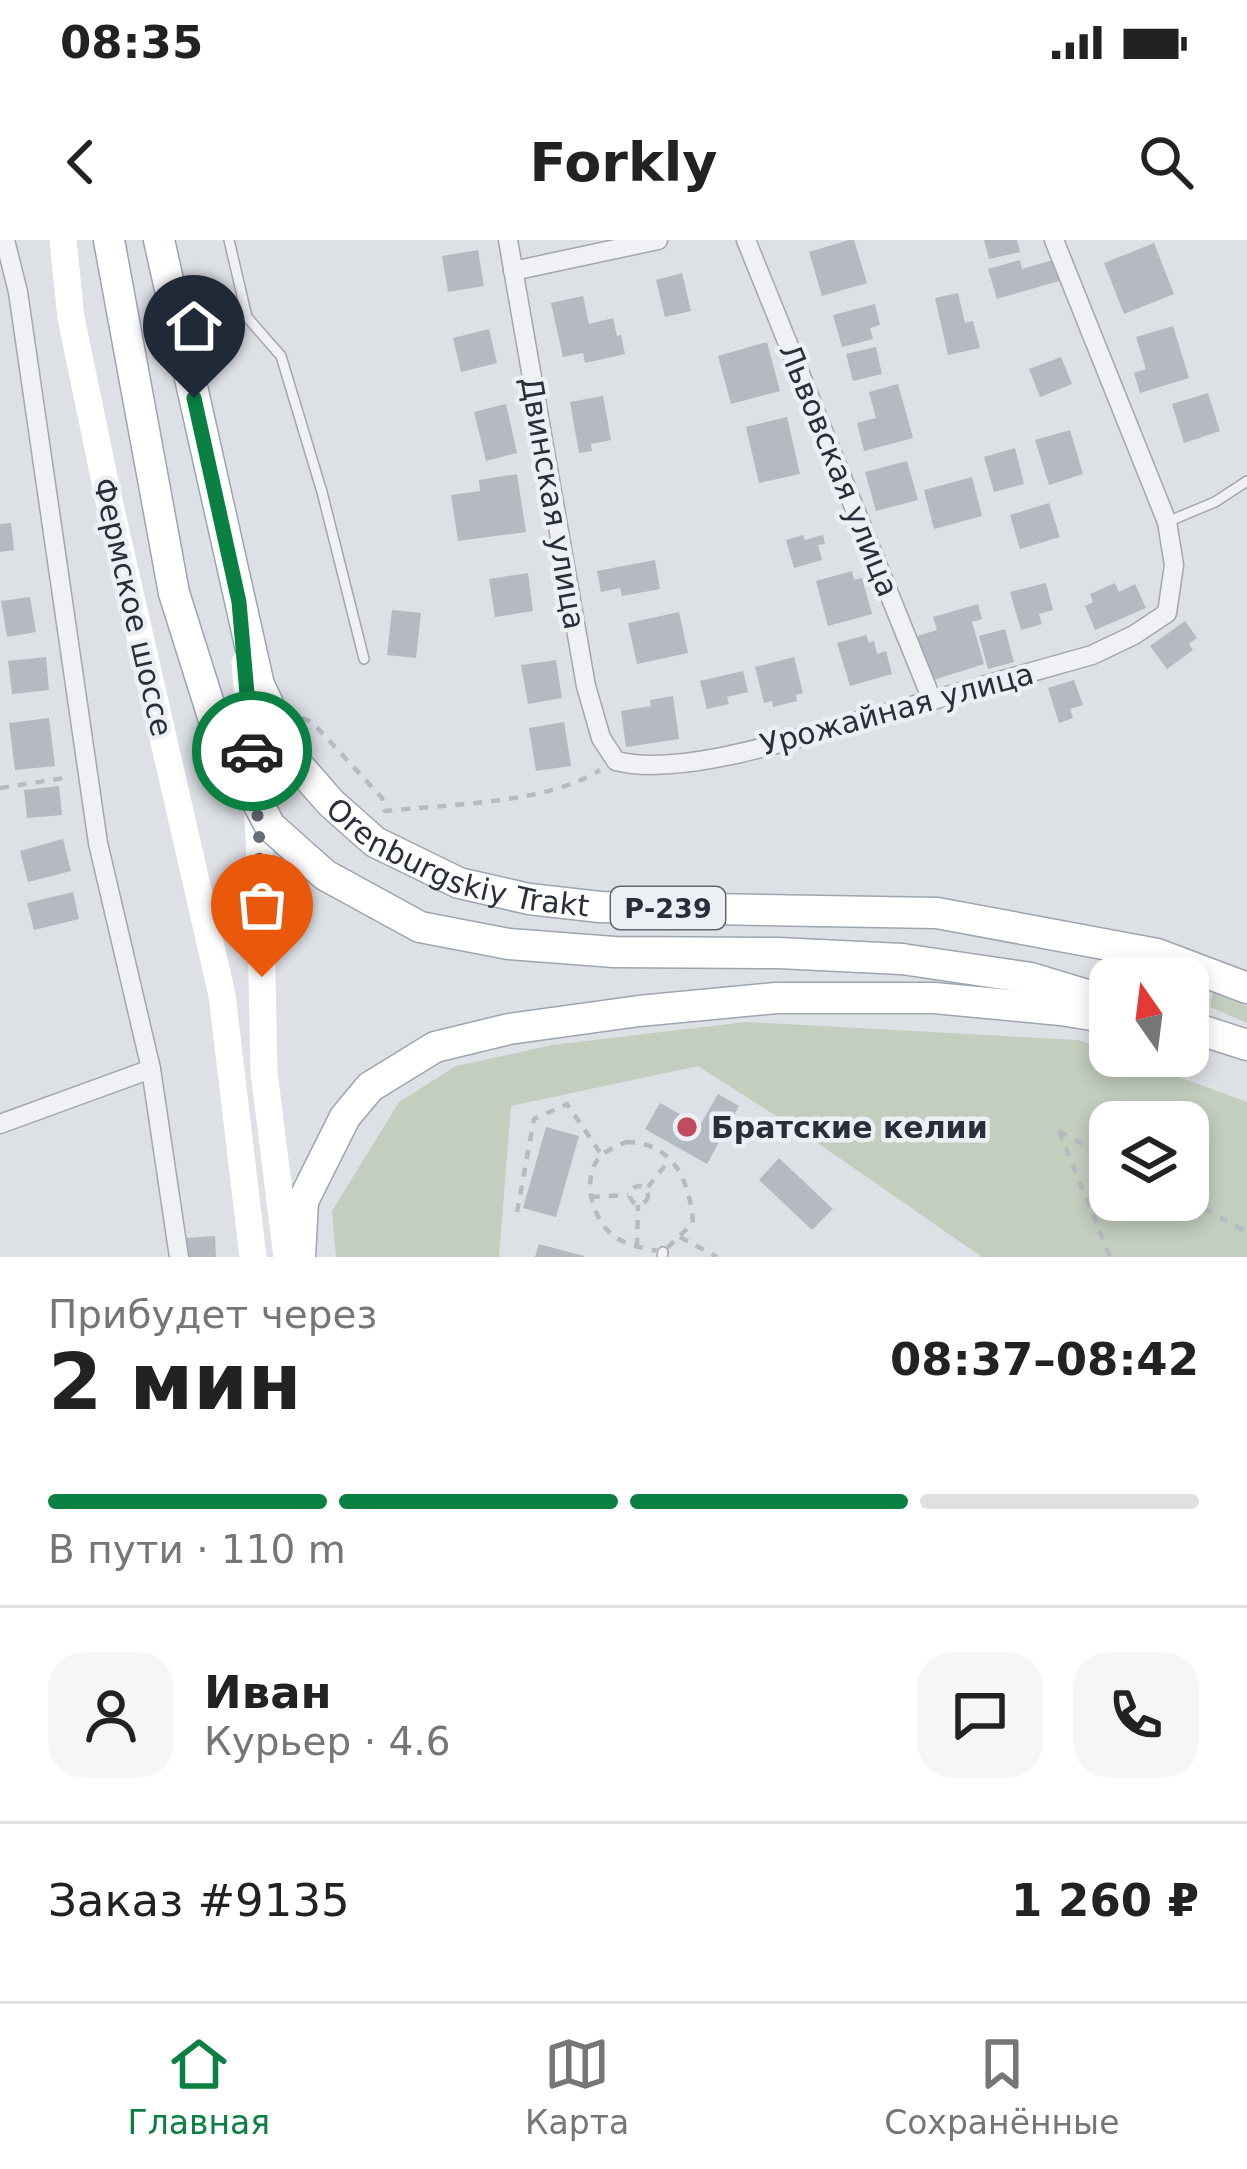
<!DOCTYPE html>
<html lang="ru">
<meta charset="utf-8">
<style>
:root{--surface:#fff;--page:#f6f6f6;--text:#222;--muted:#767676;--line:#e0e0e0;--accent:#0b8043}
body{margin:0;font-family:"DejaVu Sans",sans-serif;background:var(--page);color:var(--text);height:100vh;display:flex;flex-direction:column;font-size:45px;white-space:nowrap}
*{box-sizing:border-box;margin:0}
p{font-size:39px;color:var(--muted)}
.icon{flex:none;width:66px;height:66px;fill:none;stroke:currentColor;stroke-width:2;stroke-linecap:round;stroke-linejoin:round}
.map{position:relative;height:1017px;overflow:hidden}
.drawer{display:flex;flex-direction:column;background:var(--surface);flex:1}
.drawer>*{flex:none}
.needle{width:78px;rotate:346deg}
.tools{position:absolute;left:1089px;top:717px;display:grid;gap:24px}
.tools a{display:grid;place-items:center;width:120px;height:120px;border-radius:24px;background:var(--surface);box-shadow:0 6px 18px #0003;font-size:60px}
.pin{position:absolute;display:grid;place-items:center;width:102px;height:102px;color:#fff;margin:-123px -51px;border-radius:50% 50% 50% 0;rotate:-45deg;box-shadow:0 0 12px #0007}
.pin .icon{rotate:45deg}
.courier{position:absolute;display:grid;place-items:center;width:120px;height:120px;margin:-60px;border:9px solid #0b8043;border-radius:50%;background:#fff;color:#222;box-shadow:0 3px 15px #0007}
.overview em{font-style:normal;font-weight:600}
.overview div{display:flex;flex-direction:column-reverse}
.overview{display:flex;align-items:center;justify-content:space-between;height:204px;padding:0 48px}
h1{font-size:78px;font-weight:600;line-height:90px}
.bar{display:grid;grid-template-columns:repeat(4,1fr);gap:18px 12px;align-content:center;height:144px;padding:0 48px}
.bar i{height:15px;border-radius:9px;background:var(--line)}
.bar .active{background:var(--accent)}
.bar p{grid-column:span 4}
.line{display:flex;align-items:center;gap:30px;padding:0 48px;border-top:3px solid var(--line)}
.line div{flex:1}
.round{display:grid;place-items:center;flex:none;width:126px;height:126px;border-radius:36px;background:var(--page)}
.status{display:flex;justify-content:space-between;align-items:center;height:84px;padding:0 60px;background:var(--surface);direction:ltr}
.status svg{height:33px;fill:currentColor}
header{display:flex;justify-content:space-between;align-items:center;height:156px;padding:0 48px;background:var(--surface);font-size:54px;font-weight:600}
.tab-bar{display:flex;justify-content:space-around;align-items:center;height:168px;border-top:3px solid var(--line);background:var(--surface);font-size:33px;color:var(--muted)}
.tab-bar a{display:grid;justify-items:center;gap:6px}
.tab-bar .active{color:var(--accent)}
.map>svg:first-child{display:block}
.green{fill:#c3cebf;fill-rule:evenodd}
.building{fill:#b5b9c1}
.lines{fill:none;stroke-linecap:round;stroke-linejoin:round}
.service-casing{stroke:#a3a7ae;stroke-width:12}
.minor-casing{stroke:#a3a7ae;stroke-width:21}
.primary-casing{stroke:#9da5af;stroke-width:33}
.path{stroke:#b7bbc0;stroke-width:4.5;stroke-dasharray:9 9;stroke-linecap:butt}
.service{stroke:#eff1f4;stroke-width:9}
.minor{stroke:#eff1f4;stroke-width:18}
.secondary{stroke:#fff;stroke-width:27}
.primary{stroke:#fff;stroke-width:30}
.primary-bridge-casing{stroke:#9da5af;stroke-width:33;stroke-linecap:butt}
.primary-bridge{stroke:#fff;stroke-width:30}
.done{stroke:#676d76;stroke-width:12;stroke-dasharray:0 21.6}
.route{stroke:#0b8043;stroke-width:15}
.poi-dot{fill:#bf4d5f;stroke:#eceff3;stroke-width:4.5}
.labels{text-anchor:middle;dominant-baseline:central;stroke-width:9;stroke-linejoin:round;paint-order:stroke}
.shield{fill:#eceff3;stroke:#636972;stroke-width:3}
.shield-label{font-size:27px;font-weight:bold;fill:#282f3a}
.street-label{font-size:30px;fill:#282f3a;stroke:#eceff3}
.poi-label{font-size:30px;font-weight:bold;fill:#282f3a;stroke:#eceff3;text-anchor:start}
</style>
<div class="status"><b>08:35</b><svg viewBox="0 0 49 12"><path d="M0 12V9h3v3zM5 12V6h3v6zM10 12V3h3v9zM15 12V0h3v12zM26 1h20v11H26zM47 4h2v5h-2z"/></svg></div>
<header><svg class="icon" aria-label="back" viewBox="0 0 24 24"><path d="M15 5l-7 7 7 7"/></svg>Forkly<svg class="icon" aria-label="search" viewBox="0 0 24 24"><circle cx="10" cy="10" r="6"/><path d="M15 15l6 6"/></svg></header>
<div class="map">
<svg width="1247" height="1017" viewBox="0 0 1247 1017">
<rect width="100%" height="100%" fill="#dde0e5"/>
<g class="green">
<polygon points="1213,752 1247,766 1247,783 1210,767"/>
<path d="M 746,782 L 1078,800 L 1110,811 L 1110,816 L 1122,816 L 1247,862 L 1247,1017 L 982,1017 L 812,899 L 698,826 L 511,866 L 499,1017 L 336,1017 L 332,971 L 399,862 L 456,826 L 552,805 ZM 1110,882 L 1188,882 L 1188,960 L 1110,960 Z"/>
</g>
<g class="building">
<polygon points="849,0 854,0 867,43 822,56 809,12"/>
<polygon points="984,0 1017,0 1020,12 989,19"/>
<polygon points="1154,3 1174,54 1124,74 1104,23"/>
<polygon points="478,10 484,46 448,52 442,16"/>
<polygon points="1020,20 1022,29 1053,20 1059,41 997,59 988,29"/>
<polygon points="682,33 691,71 665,77 656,40"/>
<polygon points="958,53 965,83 973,81 980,108 948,115 935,58"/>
<polygon points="583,56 589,84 613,78 617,96 621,95 625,114 585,123 583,113 563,117 551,63"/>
<polygon points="875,64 880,85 870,88 873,99 842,107 833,75"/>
<polygon points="1173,86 1189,138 1140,153 1134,133 1146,129 1136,97"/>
<polygon points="489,89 497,123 461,132 453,98"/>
<polygon points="767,102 780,151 731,164 718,116"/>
<polygon points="876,107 882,134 853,141 846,114"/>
<polygon points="1061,117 1072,144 1040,157 1029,129"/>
<polygon points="898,144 913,198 864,211 857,183 876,178 869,152"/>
<polygon points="1208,153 1220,191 1184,203 1172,164"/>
<polygon points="603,156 611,200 591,204 592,211 579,213 570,162"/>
<polygon points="506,164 517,213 486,221 474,172"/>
<polygon points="787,177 800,234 759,243 746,187"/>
<polygon points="1070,190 1083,234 1049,245 1035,200"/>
<polygon points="1015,208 1024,244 994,252 984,217"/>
<polygon points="907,221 918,260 876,271 865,232"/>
<polygon points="517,234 526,292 458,301 451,255 480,251 479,240"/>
<polygon points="972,237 982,276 934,289 924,250"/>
<polygon points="1049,263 1060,297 1020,309 1010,275"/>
<polygon points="11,283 14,310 0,312 0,284"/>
<polygon points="803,295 805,300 823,295 825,304 818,305 822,320 794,328 786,300"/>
<polygon points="655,320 660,349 622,356 620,348 601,352 597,331"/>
<polygon points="852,331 854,340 862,338 872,374 828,386 816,341"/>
<polygon points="528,333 533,371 495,377 489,339"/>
<polygon points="1046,343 1053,370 1039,374 1042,384 1021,390 1010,352"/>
<polygon points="1115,343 1119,352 1135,344 1146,368 1095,390 1085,366 1093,362 1090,354"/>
<polygon points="30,357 36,392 7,397 1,361"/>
<polygon points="978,364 982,379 972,382 984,424 927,442 914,397 937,390 933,377"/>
<polygon points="392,370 421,373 416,418 387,415"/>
<polygon points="679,372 688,413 637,424 628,383"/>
<polygon points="1185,381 1197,398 1189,404 1193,410 1167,429 1150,406"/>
<polygon points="1005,389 1014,422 988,429 979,396"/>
<polygon points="866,395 869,403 874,401 877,414 886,411 892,434 850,446 837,403"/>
<polygon points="46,417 49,450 12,454 8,421"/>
<polygon points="794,417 803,453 796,455 797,461 773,467 772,461 764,463 755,427"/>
<polygon points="556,420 562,458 528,464 521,425"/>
<polygon points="743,431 748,452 727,457 729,464 707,469 700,441"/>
<polygon points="1074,440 1083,465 1070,469 1073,478 1059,483 1048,448"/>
<polygon points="673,456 679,499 626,507 621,471 651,466 650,460"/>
<polygon points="49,478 55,526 15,530 9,483"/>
<polygon points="564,482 571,526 536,531 529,488"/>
<polygon points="59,546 62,575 27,578 24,550"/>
<polygon points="63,599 71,631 28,642 20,611"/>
<polygon points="73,652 79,679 34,690 27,663"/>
<polygon points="718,854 739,866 707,924 645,889 660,863 700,885"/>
<polygon points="546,887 579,896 556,977 523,968"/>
<polygon points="779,918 833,969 812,990 759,940"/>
<polygon points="215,996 216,1017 187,1017 185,998"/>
<polygon points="539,1004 584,1016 584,1017 535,1017"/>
</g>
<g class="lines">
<g class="service-casing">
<g id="service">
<polyline points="229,0 247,77 281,116 322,252 364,419"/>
<polyline points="1167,282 1215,262 1247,241"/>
<polyline points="662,1017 663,1012"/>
</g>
</g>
<g class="minor-casing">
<g id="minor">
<polyline points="5,0 18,52 98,603 151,829 179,1017"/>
<path d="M 508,0 L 586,446 L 601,498 L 616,521 C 682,538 802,496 869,478 C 943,457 1018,436 1092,415 L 1134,395 L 1167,373 L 1174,325 L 1167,282 L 1054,0"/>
<polyline points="746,0 932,460"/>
<polyline points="513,31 658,0"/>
<polyline points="0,884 151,829"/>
</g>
</g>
<g class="primary-casing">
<g id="primary">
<polyline points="109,0 174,353"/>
<path id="s1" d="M 159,0 L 259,445 L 296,523 L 331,563 L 375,602 L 459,643 L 529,659 L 600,667 L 937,673 L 1157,714 L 1247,748"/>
<polyline points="902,719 1031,738 1110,762"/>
<polyline points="1188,786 1247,805"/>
<polyline points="300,1017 303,961 345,877 370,847 435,807 509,789 639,771 776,758 934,758 1061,770 1110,778"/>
</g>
</g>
<g class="path">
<path d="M 302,478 L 312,482 L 382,558 L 385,571 C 449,564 546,564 600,530"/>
<polyline points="0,548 71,537"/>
<polyline points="1059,891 1110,1017"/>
<polyline points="1059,891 1110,919"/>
<path d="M 626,902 C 673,902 690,941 693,983 L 663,1012 C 647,1009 629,1006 615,997 C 593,982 580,938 600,917 C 606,910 618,906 626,902 Z"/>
<circle cx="639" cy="955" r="9"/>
<polyline points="648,947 670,919"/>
<polyline points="591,957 628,955"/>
<polyline points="1188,960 1247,992"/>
<polyline points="517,972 534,879 567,864 601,914"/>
<polyline points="680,997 717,1017"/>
<polyline points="637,1007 638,965"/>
</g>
<use href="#service" class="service"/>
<use href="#minor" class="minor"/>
<g class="secondary">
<polyline points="63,0 71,78 109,261 222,755 253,1017"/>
<polyline points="245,423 259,593 264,832 287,1017"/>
</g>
<use href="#primary" class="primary"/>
<g class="primary-bridge-casing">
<polyline id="primary-bridge" points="174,353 214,480 270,586 325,635 420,687 509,704 614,712 778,713 902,719"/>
</g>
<use href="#primary-bridge" class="primary-bridge"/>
</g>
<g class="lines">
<polyline class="done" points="252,511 259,593 262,737"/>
<polyline class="route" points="194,158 239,362 252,511"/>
</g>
<circle class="poi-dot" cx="687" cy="887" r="12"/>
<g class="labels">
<rect class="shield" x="611" y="647" width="114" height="42" rx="9"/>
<g class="shield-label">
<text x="668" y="668">Р-239</text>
</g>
<g class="street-label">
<text transform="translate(839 230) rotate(68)">Львовская улица</text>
<text transform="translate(553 263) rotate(80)">Двинская улица</text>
<text transform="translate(133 367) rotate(77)">Фермское шоссе</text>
<text transform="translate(897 469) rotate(-15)">Урожайная улица</text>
<text stroke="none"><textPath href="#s1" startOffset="738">Orenburgskiy Trakt</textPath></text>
</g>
<g class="poi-label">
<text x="711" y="887">Братские келии</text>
</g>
</g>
</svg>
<div class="tools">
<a><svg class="needle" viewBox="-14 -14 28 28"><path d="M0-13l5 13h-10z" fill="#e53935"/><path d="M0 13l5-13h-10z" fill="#767676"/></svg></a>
<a><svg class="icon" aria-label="layers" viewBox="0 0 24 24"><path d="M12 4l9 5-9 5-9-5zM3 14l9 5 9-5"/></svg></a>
</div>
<div class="pin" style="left:262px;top:737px;background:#ea580c"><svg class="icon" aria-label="bag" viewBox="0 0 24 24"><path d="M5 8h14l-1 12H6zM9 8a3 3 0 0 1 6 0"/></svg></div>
<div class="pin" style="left:194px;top:158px;background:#1f2937"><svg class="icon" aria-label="home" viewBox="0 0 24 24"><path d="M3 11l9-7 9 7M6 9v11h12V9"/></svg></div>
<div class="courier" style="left:252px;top:511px"><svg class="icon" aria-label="car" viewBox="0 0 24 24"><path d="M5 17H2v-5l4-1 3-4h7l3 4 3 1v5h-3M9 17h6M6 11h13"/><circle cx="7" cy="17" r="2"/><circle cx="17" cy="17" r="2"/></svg></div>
</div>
<section class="drawer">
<div class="overview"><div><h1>2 мин</h1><p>Прибудет через</p></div><em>08:37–08:42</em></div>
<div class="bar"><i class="active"></i><i class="active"></i><i class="active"></i><i></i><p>В пути · 110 m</p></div>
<div class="line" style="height:216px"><a class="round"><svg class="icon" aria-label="person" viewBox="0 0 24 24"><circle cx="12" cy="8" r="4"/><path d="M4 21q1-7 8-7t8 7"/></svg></a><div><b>Иван</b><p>Курьер · 4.6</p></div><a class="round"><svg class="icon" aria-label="chat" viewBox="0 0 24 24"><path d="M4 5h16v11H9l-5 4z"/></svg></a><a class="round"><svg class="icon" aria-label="phone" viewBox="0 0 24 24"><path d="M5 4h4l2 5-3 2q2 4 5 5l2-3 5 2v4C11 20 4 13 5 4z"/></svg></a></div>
<div class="line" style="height:156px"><div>Заказ #9135</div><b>1 260 ₽</b></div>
</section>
<nav class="tab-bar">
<a class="active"><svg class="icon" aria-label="home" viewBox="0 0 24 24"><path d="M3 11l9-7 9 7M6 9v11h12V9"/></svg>Главная</a>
<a><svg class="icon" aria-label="map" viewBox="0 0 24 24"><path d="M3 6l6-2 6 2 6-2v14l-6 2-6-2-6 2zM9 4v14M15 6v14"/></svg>Карта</a>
<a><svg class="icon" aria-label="saved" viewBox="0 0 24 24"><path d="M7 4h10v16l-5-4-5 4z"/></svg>Сохранённые</a>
</nav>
